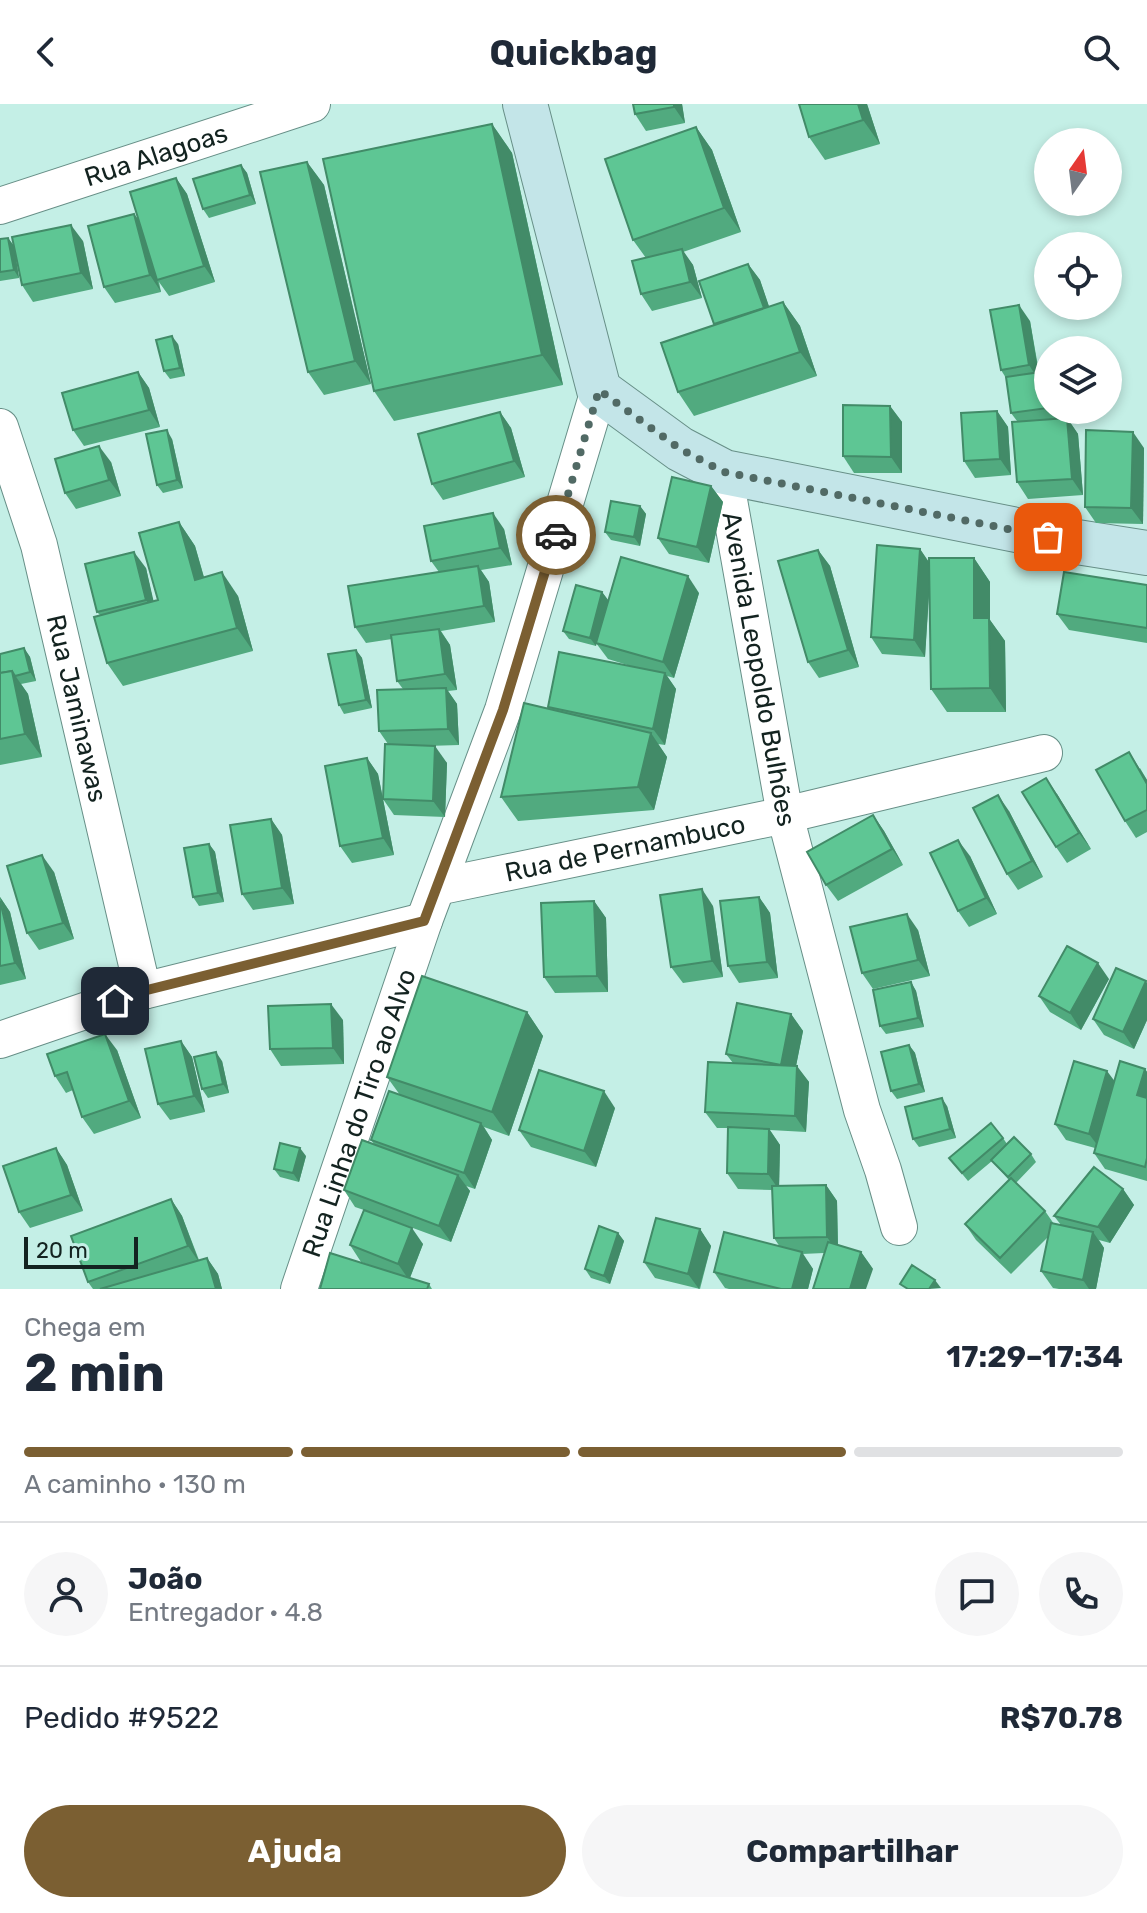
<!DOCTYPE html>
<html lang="pt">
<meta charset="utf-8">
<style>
:root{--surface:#fff;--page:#f6f6f7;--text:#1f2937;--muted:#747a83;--line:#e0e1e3;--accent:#7b5f32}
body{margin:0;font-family:Rubik,sans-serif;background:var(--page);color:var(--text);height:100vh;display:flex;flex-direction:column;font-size:30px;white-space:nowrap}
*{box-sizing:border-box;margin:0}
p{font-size:26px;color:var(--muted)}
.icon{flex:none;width:44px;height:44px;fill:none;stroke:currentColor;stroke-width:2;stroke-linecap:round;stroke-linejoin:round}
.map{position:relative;height:1185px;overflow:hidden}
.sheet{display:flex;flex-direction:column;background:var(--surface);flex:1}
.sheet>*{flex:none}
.needle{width:52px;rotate:14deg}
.fabs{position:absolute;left:1034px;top:24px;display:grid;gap:16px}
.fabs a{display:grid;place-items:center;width:88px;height:88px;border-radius:50%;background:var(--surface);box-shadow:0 4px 12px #0003;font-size:40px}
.scale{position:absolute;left:24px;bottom:20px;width:114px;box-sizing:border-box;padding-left:8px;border:4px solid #132320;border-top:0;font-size:22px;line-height:28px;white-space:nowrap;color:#132320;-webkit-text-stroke:6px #c4efe6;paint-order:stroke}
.pin{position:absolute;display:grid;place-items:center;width:68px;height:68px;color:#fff;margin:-34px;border-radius:16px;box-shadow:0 4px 12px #0006}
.courier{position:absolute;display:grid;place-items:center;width:80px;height:80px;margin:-40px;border:6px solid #7b5f32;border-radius:50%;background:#fff;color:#222;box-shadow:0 2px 10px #0007}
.head em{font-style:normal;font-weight:700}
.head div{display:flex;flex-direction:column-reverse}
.head{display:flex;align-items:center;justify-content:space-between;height:136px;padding:0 24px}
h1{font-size:52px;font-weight:700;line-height:60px}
.bar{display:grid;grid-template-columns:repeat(4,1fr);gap:12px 8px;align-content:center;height:96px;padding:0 24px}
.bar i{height:10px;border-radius:6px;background:var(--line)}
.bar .current{background:var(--accent)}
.bar p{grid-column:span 4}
.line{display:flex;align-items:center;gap:20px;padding:0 24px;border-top:2px solid var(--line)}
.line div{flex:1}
.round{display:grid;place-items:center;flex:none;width:84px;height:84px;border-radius:42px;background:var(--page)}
.action{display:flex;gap:16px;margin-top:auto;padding:16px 24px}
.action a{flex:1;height:92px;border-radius:48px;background:var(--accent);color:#fff;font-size:32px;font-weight:700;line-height:92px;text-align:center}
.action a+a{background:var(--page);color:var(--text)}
header{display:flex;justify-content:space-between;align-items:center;height:104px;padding:0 24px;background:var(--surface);font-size:36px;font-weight:700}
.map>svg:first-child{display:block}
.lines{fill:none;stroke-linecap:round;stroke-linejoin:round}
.street-casing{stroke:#678f87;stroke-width:38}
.secondary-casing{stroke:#678f87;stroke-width:46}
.street{stroke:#fff;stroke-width:36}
.secondary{stroke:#c3e5e8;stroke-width:44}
.wall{fill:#51aa7f}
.shaded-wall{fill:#428b68}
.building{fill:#5ec694;stroke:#428b68;stroke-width:2}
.done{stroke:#516a65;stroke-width:8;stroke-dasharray:0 14.4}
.route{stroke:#7b5f32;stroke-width:10}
.labels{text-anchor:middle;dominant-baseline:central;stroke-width:7;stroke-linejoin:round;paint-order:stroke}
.street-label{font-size:26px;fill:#132320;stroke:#c4efe6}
</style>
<header><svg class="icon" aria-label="back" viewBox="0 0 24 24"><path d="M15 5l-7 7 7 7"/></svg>Quickbag<svg class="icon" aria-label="search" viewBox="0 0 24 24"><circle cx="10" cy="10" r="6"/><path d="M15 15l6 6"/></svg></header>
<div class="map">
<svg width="1147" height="1185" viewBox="0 0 1147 1185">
<rect width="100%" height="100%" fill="#c4efe6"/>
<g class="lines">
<g class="street-casing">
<g id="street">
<path id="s1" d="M 0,102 L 312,0"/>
<path id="s2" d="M 0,323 L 39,441 L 143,887"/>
<path id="s3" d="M 724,368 L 785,711 L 862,1006 L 883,1066 L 899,1123"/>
<path id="s4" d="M 437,783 L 785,711 L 1044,649"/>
<polyline points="0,936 143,887 424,817"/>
<path id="s5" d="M 299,1185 L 424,817 L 503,606 L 599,286"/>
</g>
</g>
<g class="secondary-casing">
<polyline id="secondary" points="525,0 599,286 680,345 724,368 1077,438 1147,449"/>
</g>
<use href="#street" class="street"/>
<use href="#secondary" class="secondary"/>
</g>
<g class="wall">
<polygon points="633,0 682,0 685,19 646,27 635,10"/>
<polygon points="867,0 880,40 825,56 809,33"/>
<polygon points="492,20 512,49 563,281 394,317 374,287"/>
<polygon points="696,23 712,46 741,128 683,148 693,161 702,194 652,207 641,190 646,154 633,136"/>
<polygon points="307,58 324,81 371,280 324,291 308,268"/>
<polygon points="241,61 247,69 256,100 209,114 203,105"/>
<polygon points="176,74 187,90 215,178 169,192 159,178 161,188 115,199 104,183 134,110 138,115"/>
<polygon points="8,134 14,142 19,174 0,177 0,135"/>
<polygon points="83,137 93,185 33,198 22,181"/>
<polygon points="748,160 760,176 769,203 783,198 800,222 817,272 694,312 678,288"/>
<polygon points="1030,217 1039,268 1048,267 1048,306 1071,306 1073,318 1070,318 1078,330 1083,391 1028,395 1017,378 1017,317 1011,309 1006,274 1001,266"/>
<polygon points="178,240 185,272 170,275 164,267"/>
<polygon points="138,268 149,284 160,323 84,342 73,326"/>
<polygon points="890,302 902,318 902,369 854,369 843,352"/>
<polygon points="997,307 1008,323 1011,371 975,374 964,357"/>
<polygon points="500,308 511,324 525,373 443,396 432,380"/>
<polygon points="172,335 183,384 163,389 157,381"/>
<polygon points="1144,344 1143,420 1096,419 1085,403"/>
<polygon points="111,358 121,392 76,405 65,389"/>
<polygon points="711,382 723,398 709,459 669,450 658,434"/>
<polygon points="640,402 646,410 640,442 611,436 605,428"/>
<polygon points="179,418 195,442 204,473 238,492 253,547 123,582 107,559 100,511 97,508 146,464 153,497 158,496"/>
<polygon points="504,425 512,461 481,466 489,478 495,518 441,527 450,541 457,586 448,587 457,600 459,641 427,642 447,659 445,713 394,711 383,695 394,751 352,759 340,742 367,654 378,670 383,695 388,640 379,627 403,585 397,577 392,535 366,539 355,523 439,468 431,457"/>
<polygon points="920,445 929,459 974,454 990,478 990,516 1005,537 1006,608 947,608 931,585 929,484 925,553 882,550 871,533"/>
<polygon points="818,446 830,462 859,563 819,574 808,558"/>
<polygon points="1147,481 1147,539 1069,526 1057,510"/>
<polygon points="602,488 608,496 699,489 674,574 667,572 676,585 665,641 658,640 667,653 654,706 518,717 501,693 549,605 548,603 637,564 608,555 596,539 596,542 569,535 563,527"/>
<polygon points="24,544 30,553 36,577 21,580 28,590 42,653 0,661 0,550"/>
<polygon points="356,546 362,554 372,604 344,610 339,601"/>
<polygon points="1140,664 1147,676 1147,728 1136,734 1125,717"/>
<polygon points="1057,690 1091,745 1067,759 1056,743"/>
<polygon points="1009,707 1043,773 1018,786 1007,770"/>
<polygon points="873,711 884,727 903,761 838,797 826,781"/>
<polygon points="271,715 282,731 294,800 253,806 242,790"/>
<polygon points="209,740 215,748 224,798 199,802 193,793"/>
<polygon points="970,752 997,810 969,823 958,807"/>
<polygon points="54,768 74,835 39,846 27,829"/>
<polygon points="0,793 10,808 26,875 0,881"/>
<polygon points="759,793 770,809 778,874 739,879 728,862"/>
<polygon points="594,797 606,814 608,888 555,889 544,873"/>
<polygon points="713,802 723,873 683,879 671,863"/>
<polygon points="918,826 930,872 873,885 862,869"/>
<polygon points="1109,875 1081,926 1050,908 1039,892"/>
<polygon points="911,878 916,887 924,923 886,930 880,922"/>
<polygon points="1147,879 1147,916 1134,945 1104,931 1093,915"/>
<polygon points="527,908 543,932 509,1032 484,1023 492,1036 475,1085 466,1082 470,1087 451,1138 383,1113 423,1140 410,1174 429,1180 432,1185 320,1185 378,1164 361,1158 350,1141 364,1106 355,1103 344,1086 374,1040 371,1036 400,991 387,973"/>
<polygon points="791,910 803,927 796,962 809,978 806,1028 770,1026 780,1041 779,1082 826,1081 837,1097 838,1141 861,1148 873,1165 824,1149 802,1150 813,1165 808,1185 729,1185 725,1184 714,1168 780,1143 774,1134 772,1086 738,1085 727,1069 728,1024 717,1024 705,1008 733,959 726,950"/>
<polygon points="343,916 344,960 281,962 270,945"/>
<polygon points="181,937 192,953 205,1008 170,1016 158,1000"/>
<polygon points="909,941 915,949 925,988 897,995 891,987"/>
<polygon points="117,946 141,1014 94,1030 82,1013 73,986 66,989 55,972"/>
<polygon points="222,957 229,989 208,994 202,985"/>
<polygon points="1145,965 1147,968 1147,1077 1105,1065 1094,1049 1095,1044 1066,1036 1055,1020 1115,977"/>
<polygon points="947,1002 956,1034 919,1043 913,1035"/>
<polygon points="615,1004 596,1063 531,1043 519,1026"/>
<polygon points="1003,1034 1007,1040 1031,1050 1036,1058 1016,1079 1045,1107 1054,1120 1061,1121 1054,1112 1123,1085 1134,1101 1110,1139 1099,1136 1104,1144 1096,1185 1059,1185 1053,1184 1041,1167 1049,1132 1011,1170 976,1136 965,1120 1009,1076 992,1057 968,1077 949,1054"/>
<polygon points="56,1044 67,1061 83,1107 30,1124 19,1108"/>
<polygon points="306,1052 299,1078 280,1073 274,1065"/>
<polygon points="171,1095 182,1112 199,1156 207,1154 218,1170 222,1185 93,1185 88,1178"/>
<polygon points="700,1125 711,1142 700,1185 655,1174 644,1158"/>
<polygon points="618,1129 624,1137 610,1180 591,1174 585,1165"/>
</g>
<g class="shaded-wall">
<polygon points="674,0 682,0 685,19 674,3"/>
<polygon points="858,0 867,0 880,40 863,16"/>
<polygon points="492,20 512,49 563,281 542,251"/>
<polygon points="696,23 712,46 741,128 724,104"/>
<polygon points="307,58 324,81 371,280 355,257"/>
<polygon points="241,61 247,69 256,100 250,91"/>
<polygon points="176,74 187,90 215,178 204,162"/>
<polygon points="134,110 146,126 157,176 161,188 150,171"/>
<polygon points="71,121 83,137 93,185 81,169"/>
<polygon points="8,134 14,142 19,174 14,166"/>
<polygon points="682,145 693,161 702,194 690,178"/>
<polygon points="748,160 760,176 775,220 764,204"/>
<polygon points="783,198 800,222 817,272 800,248"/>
<polygon points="1019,201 1030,217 1040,278 1029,261"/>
<polygon points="172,232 178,240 185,272 180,264"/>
<polygon points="138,268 149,284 160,323 149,306"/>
<polygon points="890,302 902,318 902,369 891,353"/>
<polygon points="1064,306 1071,306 1073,318"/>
<polygon points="997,307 1008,323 1011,371 1000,355"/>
<polygon points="500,308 511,324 525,373 514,357"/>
<polygon points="1067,314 1078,330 1083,391 1072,375"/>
<polygon points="167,326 172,335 183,384 177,376"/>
<polygon points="1133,328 1144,344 1143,420 1131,404"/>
<polygon points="99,342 111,358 121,392 109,376"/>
<polygon points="711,382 723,398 709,459 697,443"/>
<polygon points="640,402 646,410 640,442 634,433"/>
<polygon points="493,409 504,425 512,461 500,444"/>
<polygon points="179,418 195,442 211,499 195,476"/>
<polygon points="920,445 931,461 925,553 914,536"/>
<polygon points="818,446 830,462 859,563 848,546"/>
<polygon points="134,448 146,464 157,512 146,496"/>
<polygon points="974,454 990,478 990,516 1005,537 1006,608 990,584 974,514"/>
<polygon points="478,462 489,478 495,518 484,502"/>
<polygon points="222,468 238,492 253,547 237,524"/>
<polygon points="688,472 699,489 674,574 663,558"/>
<polygon points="602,488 608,496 596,542 590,534"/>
<polygon points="439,525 450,541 457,586 445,570"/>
<polygon points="24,544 30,553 36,577 30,568"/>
<polygon points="356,546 362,554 372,604 366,596"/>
<polygon points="12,567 28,590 42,653 25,630"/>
<polygon points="665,569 676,585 665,641 653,625"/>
<polygon points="446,584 457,600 459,641 448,625"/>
<polygon points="651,629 667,653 654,706 638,683"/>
<polygon points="435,642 447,659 445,713 433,697"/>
<polygon points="1129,648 1147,676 1147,680"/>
<polygon points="367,654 378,670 394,751 383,734"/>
<polygon points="1046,674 1057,690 1091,745 1079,729"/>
<polygon points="998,691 1009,707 1043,773 1032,757"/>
<polygon points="873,711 884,727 903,761 892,745"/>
<polygon points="271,715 282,731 294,800 282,784"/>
<polygon points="958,736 970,752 997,810 986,794"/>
<polygon points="209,740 215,748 224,798 218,789"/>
<polygon points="42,751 54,768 74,835 63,819"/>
<polygon points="702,785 713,802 723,873 712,857"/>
<polygon points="0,793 10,808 26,875 15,859"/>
<polygon points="759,793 770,809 778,874 767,858"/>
<polygon points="594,797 606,814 608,888 597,872"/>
<polygon points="907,810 918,826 930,872 918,856"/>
<polygon points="1098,859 1109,875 1081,926 1070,909"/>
<polygon points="1146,877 1147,879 1147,916 1134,945 1123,928"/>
<polygon points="911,878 916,887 924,923 918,914"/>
<polygon points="331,900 343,916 344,960 333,944"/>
<polygon points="527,908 543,932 509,1032 492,1008"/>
<polygon points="791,910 803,927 793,977 781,961"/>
<polygon points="105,930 117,946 141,1014 129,997"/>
<polygon points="181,937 192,953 205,1008 194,992"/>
<polygon points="909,941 915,949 925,988 919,980"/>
<polygon points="216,948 222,957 229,989 223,980"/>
<polygon points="797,962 809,978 806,1028 795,1012"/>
<polygon points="1145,965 1147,968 1147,1005 1137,991"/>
<polygon points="1107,967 1119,983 1101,1046 1089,1030"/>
<polygon points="604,987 615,1004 596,1063 584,1047"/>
<polygon points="942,994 947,1002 956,1034 950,1025"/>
<polygon points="481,1019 492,1036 475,1085 464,1069"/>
<polygon points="769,1025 780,1041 779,1086 768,1070"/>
<polygon points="56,1044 67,1061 83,1107 71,1091"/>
<polygon points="300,1044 306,1052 299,1078 293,1069"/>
<polygon points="458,1071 470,1087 451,1138 439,1122"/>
<polygon points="826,1081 837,1097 838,1149 827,1133"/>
<polygon points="1123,1085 1134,1101 1110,1139 1098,1123"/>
<polygon points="171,1095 182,1112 199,1158 188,1142"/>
<polygon points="412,1124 423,1140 409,1176 398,1160"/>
<polygon points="700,1125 711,1142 699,1185 688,1170"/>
<polygon points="1093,1128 1104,1144 1096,1185 1089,1185 1083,1176"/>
<polygon points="618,1129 624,1137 610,1180 604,1172"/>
<polygon points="802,1148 813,1165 808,1185 792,1185"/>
<polygon points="861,1148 873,1165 866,1185 850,1185"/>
<polygon points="207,1154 218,1170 222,1185 216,1185"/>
<polygon points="935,1176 941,1184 929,1185"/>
</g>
<g class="building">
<polygon points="633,0 674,0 674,3 635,10"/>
<polygon points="799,0 858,0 863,16 809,33"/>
<polygon points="492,20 542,251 374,287 323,55"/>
<polygon points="696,23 724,104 633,136 605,55"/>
<polygon points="307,58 355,257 308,268 260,68"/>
<polygon points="241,61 250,91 203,105 193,75"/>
<polygon points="176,74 204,162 157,176 130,88"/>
<polygon points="134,110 150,171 104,183 88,122"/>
<polygon points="71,121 81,169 22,181 12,133"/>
<polygon points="8,134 14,166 0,168 0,135"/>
<polygon points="682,145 690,178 641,190 632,157"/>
<polygon points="748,160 764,204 714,220 699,177"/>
<polygon points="783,198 800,248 678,288 661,239"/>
<polygon points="1019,201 1029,261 1001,266 990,206"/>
<polygon points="172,232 180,264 164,267 156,236"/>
<polygon points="1048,267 1048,304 1011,309 1006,273"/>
<polygon points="138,268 149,306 73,326 62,289"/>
<polygon points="843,301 890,302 891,353 843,352"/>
<polygon points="997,307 1000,355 964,357 961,309"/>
<polygon points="500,308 514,357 432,380 418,330"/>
<polygon points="1067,314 1072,375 1017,378 1012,318"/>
<polygon points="167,326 177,376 157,381 146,330"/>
<polygon points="1086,326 1133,328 1131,404 1085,403"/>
<polygon points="99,342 109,376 65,389 55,355"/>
<polygon points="672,373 711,382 697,443 658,434"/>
<polygon points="611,397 640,402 634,433 605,428"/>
<polygon points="493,409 500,444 431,457 424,422"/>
<polygon points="179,418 195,476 222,468 237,524 107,559 94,513 158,496 139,429"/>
<polygon points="877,441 920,445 914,536 871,533"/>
<polygon points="818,446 848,546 808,558 778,457"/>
<polygon points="134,448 146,496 97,508 85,460"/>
<polygon points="621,453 688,472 663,558 596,539"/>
<polygon points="929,454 974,454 974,514 989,514 990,584 931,585"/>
<polygon points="478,462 484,502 355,523 348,482"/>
<polygon points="1064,468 1147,481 1147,524 1057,510"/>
<polygon points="576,481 602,488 590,534 563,527"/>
<polygon points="439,525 445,570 397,577 391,531"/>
<polygon points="24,544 30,568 15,572 12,567 0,569 0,550"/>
<polygon points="356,546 366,596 339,601 328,550"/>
<polygon points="559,548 665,569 653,625 548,603"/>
<polygon points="12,567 25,630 0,635 0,569"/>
<polygon points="446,584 448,625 379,627 377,586"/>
<polygon points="524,599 651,629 638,683 501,693"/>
<polygon points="385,640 435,642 433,697 383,695"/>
<polygon points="1129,648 1147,680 1147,706 1125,717 1096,666"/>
<polygon points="367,654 383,734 340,742 325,662"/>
<polygon points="1046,674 1079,729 1056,743 1022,688"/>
<polygon points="998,691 1032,757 1007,770 973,704"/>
<polygon points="873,711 892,745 826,781 807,748"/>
<polygon points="271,715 282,784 242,790 230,721"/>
<polygon points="958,736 986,794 958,807 930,749"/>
<polygon points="209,740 218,789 193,793 184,744"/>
<polygon points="42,751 63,819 27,829 7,762"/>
<polygon points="702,785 712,857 671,863 660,791"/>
<polygon points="759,793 767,858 728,862 720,797"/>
<polygon points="0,797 15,859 0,862"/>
<polygon points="594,797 597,872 544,873 541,799"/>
<polygon points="907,810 918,856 862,869 850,823"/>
<polygon points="1067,842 1098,859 1070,909 1039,892"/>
<polygon points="1116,864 1146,877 1123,928 1093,915"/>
<polygon points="422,872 527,908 492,1008 387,973"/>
<polygon points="911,878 918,914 880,922 873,886"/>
<polygon points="737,899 791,910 781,961 726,950"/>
<polygon points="331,900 333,944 270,945 268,902"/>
<polygon points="105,930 129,997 82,1013 67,968 55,972 47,950"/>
<polygon points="181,937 194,992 158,1000 145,945"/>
<polygon points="909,941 919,980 891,987 881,948"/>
<polygon points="216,948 223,980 202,985 194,953"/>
<polygon points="1074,957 1107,967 1089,1030 1055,1020"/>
<polygon points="1120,957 1145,965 1137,991 1147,994 1147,1054 1145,1063 1094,1049"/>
<polygon points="708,958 797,962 795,1012 705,1008"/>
<polygon points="539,966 604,987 584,1047 519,1026"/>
<polygon points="389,987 481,1019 464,1069 371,1036"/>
<polygon points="942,994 950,1025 913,1035 905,1003"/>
<polygon points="991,1019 1003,1034 962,1069 949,1054"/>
<polygon points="728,1023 769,1025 768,1070 727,1069"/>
<polygon points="1014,1033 1031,1050 1008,1073 991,1056"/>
<polygon points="362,1036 458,1071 439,1122 344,1086"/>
<polygon points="280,1039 300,1044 293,1069 274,1065"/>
<polygon points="56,1044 71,1091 19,1108 3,1062"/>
<polygon points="1094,1063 1123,1085 1098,1123 1054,1112"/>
<polygon points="1011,1074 1045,1107 1000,1154 965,1120"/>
<polygon points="826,1081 827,1133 774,1134 772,1082"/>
<polygon points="171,1095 188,1142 88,1178 71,1132"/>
<polygon points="364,1106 412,1124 398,1160 350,1141"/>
<polygon points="656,1114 700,1125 688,1170 644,1158"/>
<polygon points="1051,1119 1093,1128 1083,1176 1041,1167"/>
<polygon points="599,1122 618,1129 604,1172 585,1165"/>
<polygon points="724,1128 802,1148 792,1185 781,1185 714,1168"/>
<polygon points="828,1138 861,1148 850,1185 813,1185"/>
<polygon points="330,1149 429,1180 427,1185 320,1185"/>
<polygon points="207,1154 216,1185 100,1185"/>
<polygon points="912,1161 935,1176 929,1185 908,1185 900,1180"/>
</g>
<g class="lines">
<polyline class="done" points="556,431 599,286 680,345 724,368 1048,433"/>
<polyline class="route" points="115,897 143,887 424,817 503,606 556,431"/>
</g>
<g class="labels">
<g class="street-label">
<text stroke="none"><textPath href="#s1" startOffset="164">Rua Alagoas</textPath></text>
<text stroke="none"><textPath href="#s3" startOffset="200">Avenida Leopoldo Bulhões</textPath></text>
<text stroke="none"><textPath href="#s2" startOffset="292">Rua Jaminawas</textPath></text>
<text stroke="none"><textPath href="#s4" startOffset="192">Rua de Pernambuco</textPath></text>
<text stroke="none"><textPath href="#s5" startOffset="186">Rua Linha do Tiro ao Alvo</textPath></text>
</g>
</g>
</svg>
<div class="fabs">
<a><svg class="needle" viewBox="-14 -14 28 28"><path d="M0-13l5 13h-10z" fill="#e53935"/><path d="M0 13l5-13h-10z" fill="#747a83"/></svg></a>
<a><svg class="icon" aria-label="locate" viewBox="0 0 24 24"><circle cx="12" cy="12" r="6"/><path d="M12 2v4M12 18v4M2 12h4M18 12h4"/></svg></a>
<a><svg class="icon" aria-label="layers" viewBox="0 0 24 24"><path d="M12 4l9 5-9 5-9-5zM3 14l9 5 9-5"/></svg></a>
</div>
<div class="scale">20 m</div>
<div class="pin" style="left:1048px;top:433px;background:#ea580c"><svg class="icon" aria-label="bag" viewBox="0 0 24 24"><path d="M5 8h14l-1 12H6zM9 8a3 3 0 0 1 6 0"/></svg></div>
<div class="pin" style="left:115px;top:897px;background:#1f2937"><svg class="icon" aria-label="home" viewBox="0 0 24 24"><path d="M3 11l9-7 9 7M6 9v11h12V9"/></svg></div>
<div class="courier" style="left:556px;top:431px"><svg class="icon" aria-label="car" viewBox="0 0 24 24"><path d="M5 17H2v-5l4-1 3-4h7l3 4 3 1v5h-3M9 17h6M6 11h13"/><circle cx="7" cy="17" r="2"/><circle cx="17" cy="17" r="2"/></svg></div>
</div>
<section class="sheet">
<div class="head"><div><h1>2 min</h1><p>Chega em</p></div><em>17:29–17:34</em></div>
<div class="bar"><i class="current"></i><i class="current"></i><i class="current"></i><i></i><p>A caminho · 130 m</p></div>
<div class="line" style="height:144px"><a class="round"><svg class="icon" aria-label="person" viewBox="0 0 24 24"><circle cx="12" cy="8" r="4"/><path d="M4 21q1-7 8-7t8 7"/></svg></a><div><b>João</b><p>Entregador · 4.8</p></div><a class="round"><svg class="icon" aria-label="chat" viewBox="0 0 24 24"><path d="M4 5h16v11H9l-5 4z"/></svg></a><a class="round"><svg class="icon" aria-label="phone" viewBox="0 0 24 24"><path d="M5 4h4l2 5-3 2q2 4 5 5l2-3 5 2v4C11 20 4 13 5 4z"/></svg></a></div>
<div class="line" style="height:104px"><div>Pedido #9522</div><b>R$70.78</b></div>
<div class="action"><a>Ajuda</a><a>Compartilhar</a></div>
</section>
